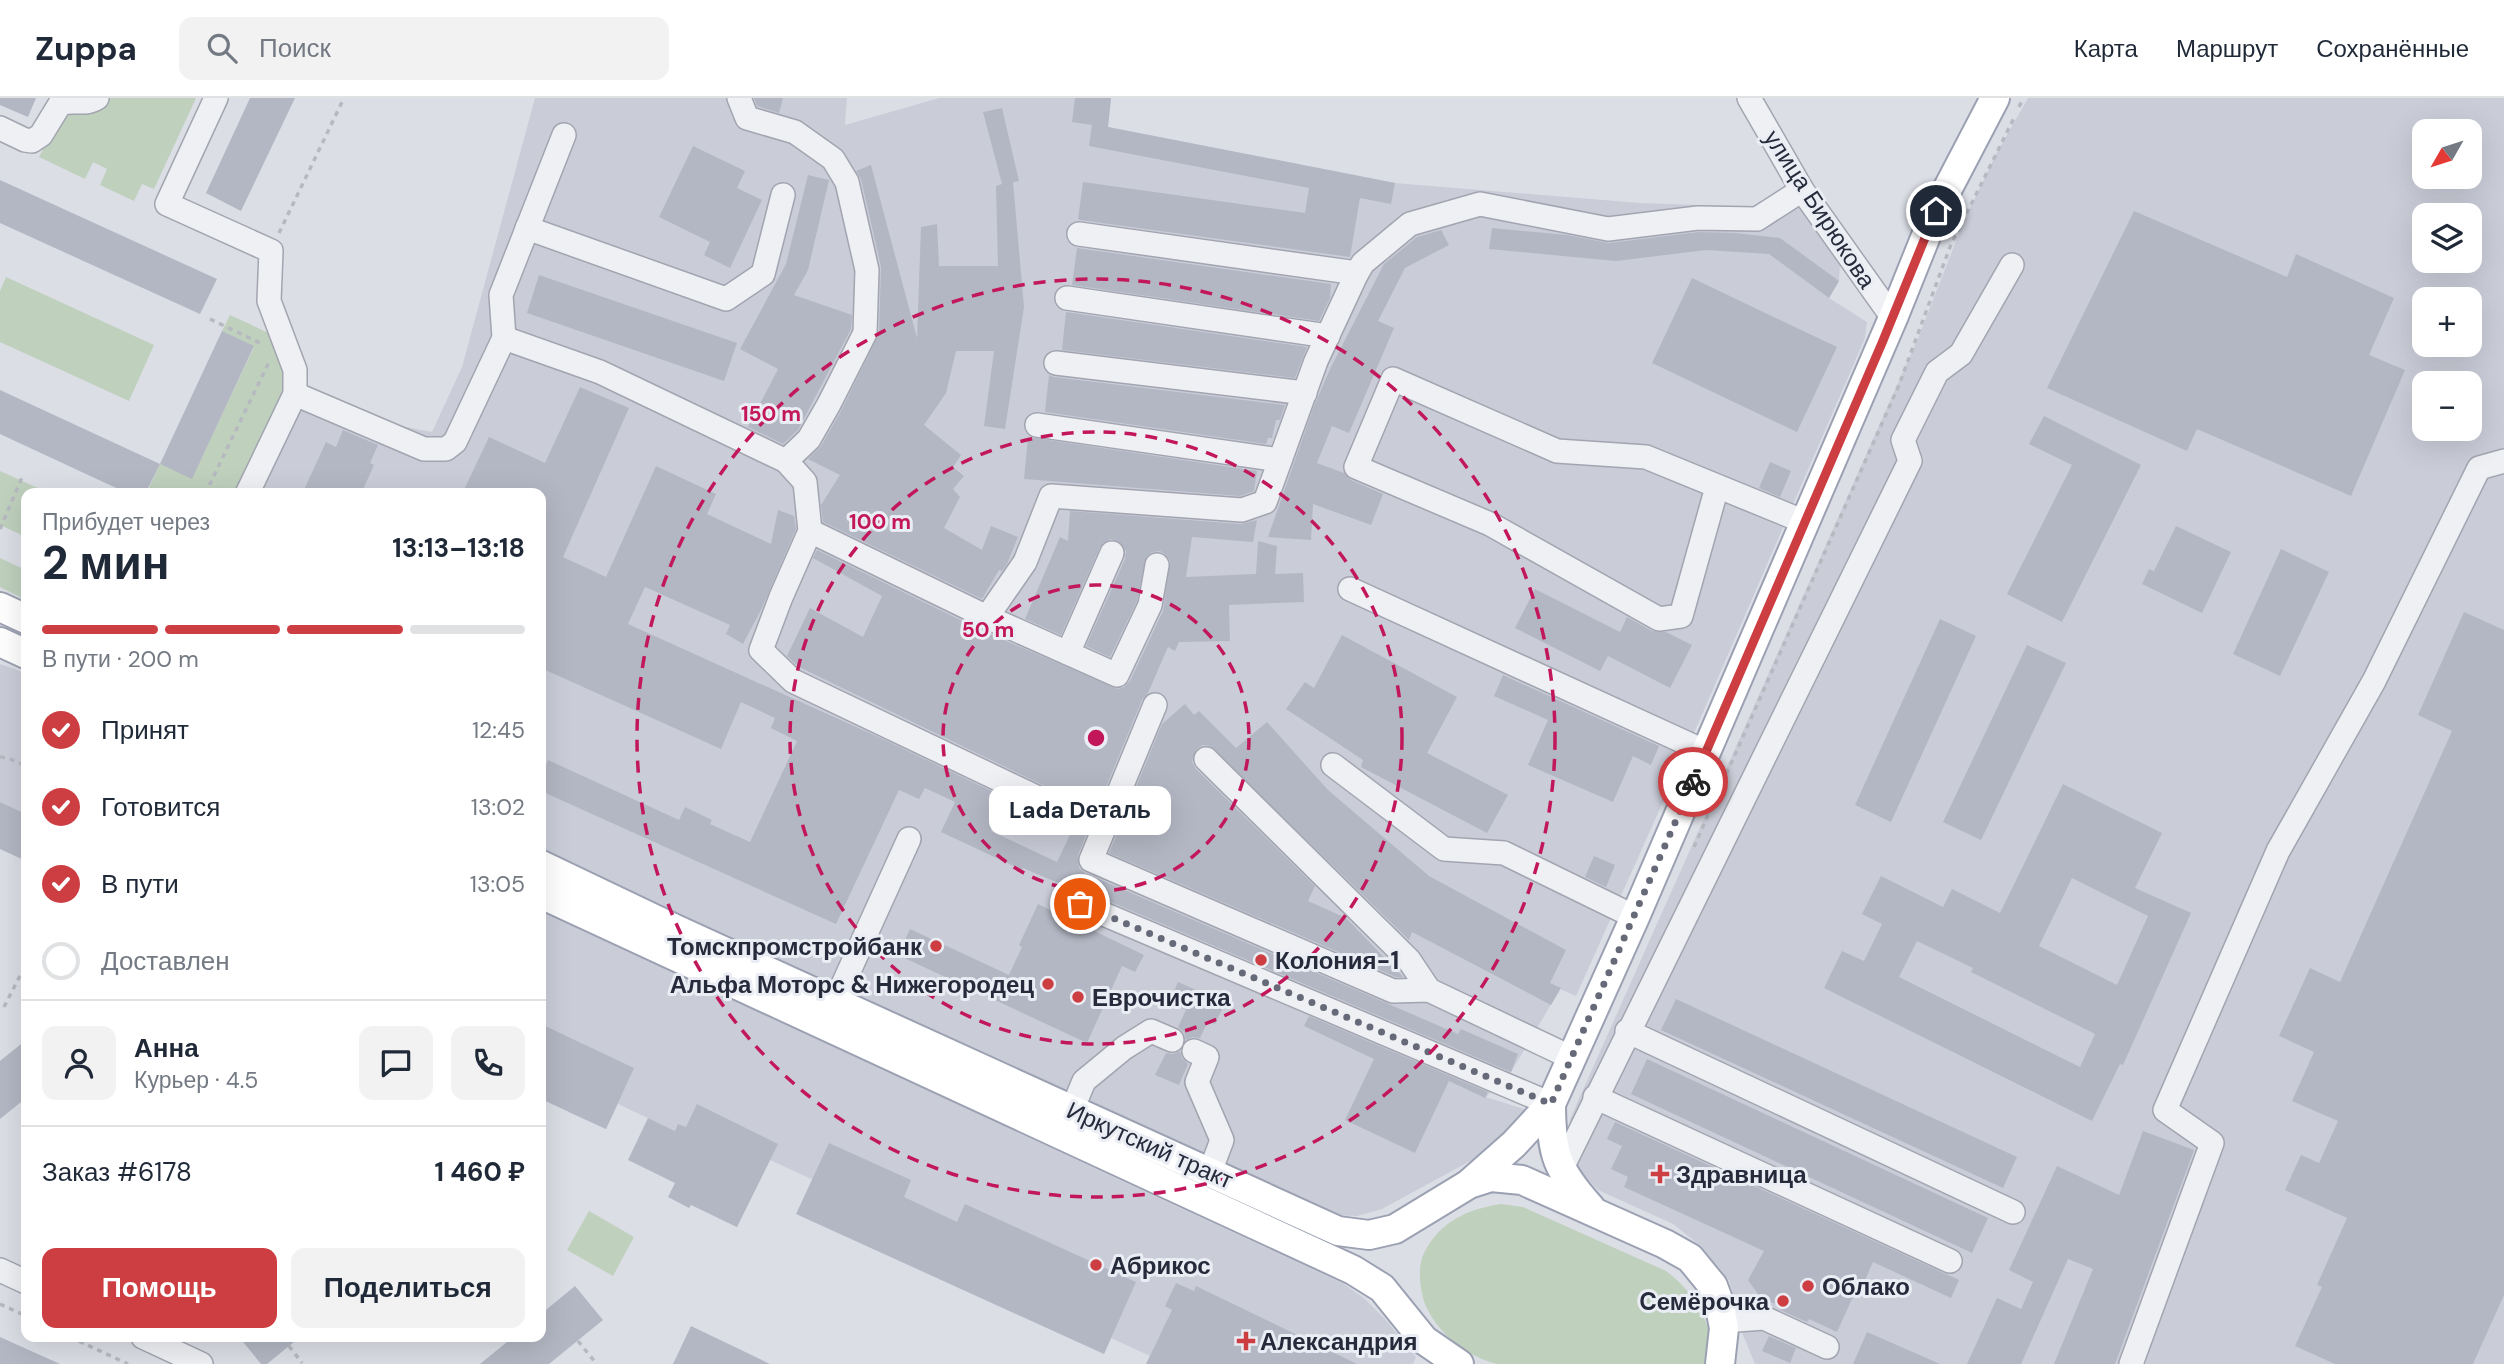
<!DOCTYPE html>
<html lang="ru">
<meta charset="utf-8">
<style>
:root{--surface:#fff;--page:#f2f2f3;--text:#1f2937;--muted:#747a83;--line:#e0e1e3;--accent:#cd3e42}
body{margin:0;font-family:"DM Sans",sans-serif;background:var(--page);color:var(--text);height:100vh;display:flex;flex-direction:column;font-size:26px;white-space:nowrap}
*{box-sizing:border-box;margin:0}
p{font-size:23px;color:var(--muted)}
.icon{flex:none;width:38px;height:38px;fill:none;stroke:currentColor;stroke-width:2;stroke-linecap:round;stroke-linejoin:round}
.map{position:relative;flex:1;overflow:hidden}
.details{position:absolute;left:21px;top:390px;width:525px;height:854px;display:flex;flex-direction:column;background:var(--surface);border-radius:14px;box-shadow:0 7px 28px #0002}
.details>*{flex:none}
.needle{width:46px;rotate:231deg}
.tools{position:absolute;left:2412px;top:21px;display:grid;gap:14px}
.tools a{display:grid;place-items:center;width:70px;height:70px;border-radius:14px;background:var(--surface);box-shadow:0 7px 28px #0002;font-size:35px}
.pin{position:absolute;display:grid;place-items:center;width:60px;height:60px;color:#fff;margin:-30px;border:4px solid #fff;border-radius:50%;box-shadow:0 2px 7px #0007}
.courier{position:absolute;display:grid;place-items:center;width:70px;height:70px;margin:-35px;border:5px solid #cd3e42;border-radius:50%;background:#fff;color:#222;box-shadow:0 2px 9px #0007}
.bubble{position:absolute;height:49px;border-radius:14px;background:var(--surface);box-shadow:0 7px 28px #0002;font-size:23px;font-weight:700;line-height:49px;text-align:center}
.headline em{font-style:normal;font-weight:700}
.headline div{display:flex;flex-direction:column-reverse}
.headline{display:flex;align-items:center;justify-content:space-between;height:119px;padding:0 21px}
h1{font-size:46px;font-weight:700;line-height:52px}
.bar{display:grid;grid-template-columns:repeat(4,1fr);gap:10px 7px;align-content:center;height:84px;padding:0 21px}
.bar i{height:9px;border-radius:5px;background:var(--line)}
.bar .on{background:var(--accent)}
.bar p{grid-column:span 4}
.line{display:flex;align-items:center;gap:18px;padding:0 21px;border-top:2px solid var(--line)}
.line div{flex:1}
.round{display:grid;place-items:center;flex:none;width:74px;height:74px;border-radius:14px;background:var(--page)}
ol{padding:0 21px;list-style:none}
li{display:flex;align-items:center;gap:21px;height:77px}
li p{margin-inline-start:auto}
li .icon{padding:7px;border-radius:50%;background:var(--accent);color:#fff;stroke-width:4}
li:last-child{color:var(--muted)}
li i{width:38px;height:38px;border:4px solid var(--line);border-radius:50%}
.primary-button{display:flex;gap:14px;margin-top:auto;padding:14px 21px}
.primary-button a{flex:1;height:80px;border-radius:14px;background:var(--accent);color:#fff;font-size:28px;font-weight:700;line-height:80px;text-align:center}
.primary-button a+a{background:var(--page);color:var(--text)}
header{display:flex;align-items:center;gap:42px;box-sizing:border-box;height:98px;padding:0 35px;background:var(--surface);border-bottom:2px solid var(--line)}
header strong{font-size:33px}
nav{display:flex;gap:38px;margin-inline-start:auto;font-size:24px}
.search{width:490px;height:63px;background:var(--page);display:flex;align-items:center;gap:18px;box-sizing:border-box;padding:0 24px;border-radius:14px;color:var(--muted);font-size:26px}
.map>svg:first-child{display:block}
.built{fill:#cacdd8;fill-rule:evenodd}
.green{fill:#bfd0bd}
.building{fill:#b3b7c3;fill-rule:evenodd}
.lines{fill:none;stroke-linecap:round;stroke-linejoin:round}
.minor-casing{stroke:#a2a5b0;stroke-width:26}
.major-casing{stroke:#9ba1b2;stroke-width:32}
.path{stroke:#b6b9c0;stroke-width:3.5;stroke-dasharray:5 5;stroke-linecap:butt}
.minor{stroke:#eef0f4;stroke-width:23}
.major{stroke:#fff;stroke-width:28}
.done{stroke:#666a78;stroke-width:7;stroke-dasharray:0 12.6}
.route{stroke:#cd3e42;stroke-width:9}
.ring{fill:none;stroke:#c2185b;stroke-width:3.5;stroke-dasharray:12 9}
.poi-dot{fill:#cd3e42;stroke:#ebedf4;stroke-width:2.5}
.labels{text-anchor:middle;dominant-baseline:central;stroke-width:6;stroke-linejoin:round;paint-order:stroke}
.street-label{font-size:24px;fill:#262b3c;stroke:#ebedf4}
.poi-label{font-size:24px;font-weight:bold;fill:#262b3c;stroke:#ebedf4;text-anchor:start}
.centre{fill:#c2185b;stroke:#ebedf4;stroke-width:3.5}
.ring-label{font-size:21px;text-anchor:middle;font-weight:bold;fill:#c2185b;stroke:#ebedf4;stroke-width:6;stroke-linejoin:round;paint-order:stroke}
</style>
<header>
<strong>Zuppa</strong>
<div class="search"><svg class="icon" aria-label="search" viewBox="0 0 24 24"><circle cx="10" cy="10" r="6"/><path d="M15 15l6 6"/></svg>Поиск</div>
<nav><a>Карта</a><a>Маршрут</a><a>Сохранённые</a></nav>
</header>
<div class="map">
<svg width="2504" height="1266" viewBox="0 0 2504 1266">
<rect width="100%" height="100%" fill="#dcdee6"/>
<g class="built">
<polygon points="535,0 847,0 845,27 939,0 1111,0 1108,29 1395,85 1640,105 1761,109 1786,92 1840,165 1839,183 1829,200 1867,224 1865,240 1698,626 1576,898 1560,891 1510,976 1486,999 1527,1012 1513,1035 1485,1055 1382,1111 1357,1118 1331,1117 670,813 541,750 541,396 256,396 306,291 374,323 432,334 462,269"/>
<path d="M 2028,0 L 2504,0 L 2504,1266 L 1755,1266 L 1743,1237 L 1738,1210 L 1729,1182 L 1702,1149 L 1673,1126 L 1598,1092 L 1576,1070 L 1566,1048 L 1570,1021 L 1919,238 L 1963,125 L 1995,58 ZM 2424,33 L 2469,33 L 2469,79 L 2424,79 ZM 2424,117 L 2469,117 L 2469,163 L 2424,163 ZM 2424,201 L 2469,201 L 2469,247 L 2424,247 ZM 2424,285 L 2469,285 L 2469,331 L 2424,331 Z"/>
<polygon points="0,566 26,575 26,716 0,704"/>
<polygon points="541,813 1344,1186 1365,1201 1385,1221 1416,1259 1413,1266 1305,1266 1159,1239 1150,1258 1111,1240 1104,1256 1083,1206 770,1062 737,1129 718,1120 739,1077 699,1036 679,1026 675,1033 618,1006 606,1031 568,1014 585,976 541,955"/>
</g>
<g class="green">
<polygon points="107,0 196,0 154,91 142,86 134,103 100,87 107,71 93,64 85,81 39,59 60,20 66,15"/>
<polygon points="6,179 154,247 129,303 0,244 0,193"/>
<polygon points="230,217 273,237 285,261 286,289 236,395 146,396 160,366 192,380 254,249 222,233"/>
<polygon points="0,373 49,395 26,396 26,439 0,427"/>
<polygon points="0,460 26,472 26,502 0,489"/>
<path d="M 1501,1106 L 1523,1109 L 1666,1173 C 1692,1192 1722,1232 1704,1266 C 1655,1266 1605,1266 1555,1266 C 1537,1266 1514,1266 1497,1266 C 1467,1259 1437,1235 1425,1206 C 1420,1192 1417,1169 1424,1155 C 1440,1123 1468,1111 1501,1106 Z"/>
<polygon points="589,1113 634,1139 613,1178 567,1152"/>
</g>
<g class="building">
<polygon points="0,0 36,0 28,19 0,7"/>
<polygon points="250,0 295,0 241,113 206,95"/>
<polygon points="754,0 783,0 779,15 757,8"/>
<polygon points="1075,0 1111,0 1108,29 1395,85 1391,106 1360,100 1350,159 1080,122 1078,121 1083,84 1305,115 1309,90 1089,48 1092,27 1072,24"/>
<polygon points="1002,10 1019,83 1013,84 1024,209 1005,331 984,328 994,253 956,253 946,295 924,327 961,357 953,369 964,378 953,391 960,399 944,430 982,452 991,428 1018,439 1007,466 1002,473 999,472 982,501 823,424 821,407 840,377 808,361 821,348 841,313 879,236 881,169 861,81 856,73 871,67 917,240 921,129 937,126 939,168 998,168 996,88 1002,86 983,14"/>
<polygon points="693,48 745,73 737,90 762,102 730,170 704,157 710,144 659,119"/>
<polygon points="808,77 829,82 808,172 794,197 852,217 851,231 798,332 783,346 748,329 778,271 740,251 786,166"/>
<polygon points="0,82 217,181 200,216 0,125"/>
<polygon points="2134,113 2287,179 2296,156 2394,200 2369,257 2405,272 2351,398 2197,331 2187,353 2047,290"/>
<polygon points="1492,130 1567,137 1609,145 1699,134 1735,135 1780,140 1839,183 1829,200 1769,156 1706,152 1616,163 1489,151"/>
<polygon points="1441,132 1449,147 1405,170 1378,223 1394,230 1349,335 1332,328 1317,365 1344,375 1351,382 1383,396 1371,427 1313,406 1311,442 1268,439 1314,308 1331,269 1384,166 1417,139"/>
<polygon points="1077,150 1331,186 1330,200 1319,223 1072,187"/>
<polygon points="539,177 737,245 724,283 527,215"/>
<polygon points="1692,180 1837,249 1797,334 1652,265"/>
<polygon points="1066,214 1307,249 1295,280 1062,252"/>
<polygon points="222,233 254,248 192,381 160,366"/>
<polygon points="1049,277 1054,279 1285,307 1280,322 1276,322 1272,340 1268,340 1266,346 1045,314"/>
<polygon points="580,289 629,310 563,459 606,479 656,368 716,396 707,416 771,446 778,412 794,418 796,431 762,510 743,546 726,536 730,527 645,489 628,526 885,642 1006,700 991,733 1057,764 1084,707 799,569 787,558 810,510 863,539 882,498 813,460 817,452 981,532 1118,591 1124,589 1130,583 1163,513 1170,463 1166,457 1160,453 1152,454 1146,459 1137,503 1110,559 1086,548 1125,461 1126,453 1118,443 1110,441 1100,449 1061,537 1025,521 1060,439 1068,443 1070,413 1241,426 1257,422 1253,444 1192,439 1186,479 1256,476 1258,443 1277,448 1275,476 1303,475 1304,504 1229,507 1230,543 1179,544 1175,553 1168,549 1148,595 1142,602 1078,757 1079,770 1085,775 1458,936 1461,931 1518,956 1511,974 1085,793 1077,793 1023,770 1022,772 941,734 955,704 925,690 919,701 899,692 836,826 541,693 541,678 548,662 679,722 685,709 712,722 710,726 750,744 797,643 771,630 775,620 741,604 721,651 541,570 541,396 462,396 489,339 545,365"/>
<polygon points="0,292 160,366 145,396 129,396 0,336"/>
<polygon points="2044,318 2141,367 2062,524 2007,496 2072,367 2029,346"/>
<polygon points="343,332 378,347 370,365 374,367 361,396 302,396 326,344 336,349"/>
<polygon points="1028,339 1257,373 1254,393 1240,398 1024,381"/>
<polygon points="1770,364 1791,373 1780,399 1759,390"/>
<polygon points="2176,428 2231,454 2202,515 2142,486 2149,471 2154,473"/>
<polygon points="2281,451 2329,474 2280,578 2233,556"/>
<polygon points="1535,491 1620,534 1627,519 1652,533 1666,534 1692,547 1670,590 1608,558 1600,573 1515,530"/>
<polygon points="2464,514 2504,532 2504,1197 2473,1266 2335,1266 2295,1248 2322,1189 2317,1187 2347,1120 2285,1092 2301,1057 2319,1065 2338,1023 2292,1003 2314,954 2279,938 2310,870 2340,884 2452,633 2418,617"/>
<polygon points="1940,521 1976,538 1891,724 1855,707"/>
<polygon points="1342,537 1457,599 1427,655 1508,697 1487,735 1361,669 1363,662 1286,611 1305,584 1314,590"/>
<polygon points="2027,547 2066,565 1981,742 1943,724"/>
<polygon points="1503,577 1659,648 1651,667 1633,658 1613,704 1528,667 1548,622 1494,598"/>
<polygon points="1185,606 1194,617 1199,613 1236,650 1267,624 1328,692 1429,778 1566,852 1550,885 1561,890 1551,907 1412,834 1409,842 1210,648 1203,647 1196,652 1192,664 1196,671 1315,788 1308,803 1346,820 1403,879 1396,879 1109,755 1162,626"/>
<path d="M 2063,686 L 2162,735 L 2135,790 L 2191,815 L 2123,967 L 2120,966 L 2092,1023 L 1824,890 L 1842,853 L 1864,863 L 1882,826 L 1862,816 L 1881,778 L 1943,809 L 1952,791 L 2000,815 ZM 2072,780 L 2148,818 L 2117,887 L 2039,848 ZM 1917,843 L 1973,870 L 1971,874 L 2095,936 L 2080,969 L 1899,879 Z"/>
<polygon points="0,704 26,716 26,763 0,751"/>
<polygon points="1594,758 1615,767 1606,789 1585,779"/>
<polygon points="1038,806 1144,857 1135,874 1122,868 1087,945 898,857 910,831 1009,877 1022,849 1019,847"/>
<polygon points="1178,884 1225,905 1215,926 1208,923 1200,940 1192,939 1186,942 1184,934 1178,929 1186,912 1169,905"/>
<polygon points="1676,901 2017,1059 2003,1090 1661,932"/>
<polygon points="1309,918 1488,994 1485,1000 1449,983 1415,1055 1345,1022 1374,961 1304,928"/>
<polygon points="541,926 634,970 606,1031 541,1001"/>
<polygon points="26,942 26,1000 0,1021 0,963"/>
<polygon points="1180,953 1182,960 1188,966 1179,987 1155,977 1166,955 1173,956"/>
<polygon points="1647,961 1988,1120 1972,1155 1631,996"/>
<polygon points="697,1006 778,1046 737,1129 691,1107 689,1110 668,1099 675,1085 628,1062 648,1020 675,1033 678,1026 686,1029"/>
<polygon points="1615,1024 1959,1182 1951,1200 1873,1164 1860,1194 1856,1192 1837,1234 1809,1221 1807,1224 1780,1212 1782,1209 1760,1199 1748,1182 1764,1153 1624,1089 1628,1079 1611,1071 1622,1048 1607,1041"/>
<polygon points="2143,1033 2194,1052 2115,1266 2054,1266 2093,1171 2068,1161 2021,1266 1967,1266 1997,1200 2021,1211 2033,1184 2009,1172 2057,1068 2119,1097"/>
<polygon points="829,1045 911,1082 904,1099 957,1124 965,1106 1136,1184 1104,1256 796,1116"/>
<polygon points="1176,1185 1194,1193 1196,1188 1357,1266 1146,1266 1172,1212 1165,1208"/>
<polygon points="575,1188 603,1222 549,1266 480,1266 513,1239 541,1239 541,1216"/>
<polygon points="691,1228 770,1266 673,1266"/>
<polygon points="1867,1234 1940,1266 1853,1266"/>
<polygon points="1769,1238 1796,1250 1790,1265 1762,1253"/>
<polygon points="0,1239 60,1266 0,1266"/>
<polygon points="239,1239 300,1239 267,1266 261,1266"/>
</g>
<g class="lines">
<g class="minor-casing">
<g id="minor">
<polyline points="216,0 167,106 271,153 269,203 295,272 295,296 247,396"/>
<polyline points="739,0 747,20 795,34 833,61 847,84 867,172 865,235 829,306 809,341 786,363"/>
<polyline points="1749,0 1802,92 1893,220"/>
<path d="M 0,30 L 25,42 L 32,43 L 41,37 L 60,6 C 73,1 85,8 97,0"/>
<polyline points="527,130 726,201 763,176 783,97"/>
<polyline points="1079,136 1357,175"/>
<polyline points="1067,200 1328,238"/>
<polyline points="504,240 600,274 786,363 805,384 810,433 781,499 761,552 793,583 1059,710"/>
<polyline points="1056,265 1305,295"/>
<polyline points="295,296 424,351 446,351 455,344 504,240 501,197 564,37"/>
<polyline points="1037,327 1280,362"/>
<polyline points="1717,389 1681,518 1659,521 1490,426 1356,369 1393,281 1557,353 1646,359 1805,424"/>
<polyline points="810,433 987,519 1025,464 1051,398 1242,412 1265,404 1316,263 1357,175 1363,165 1410,126 1480,106 1608,131 1698,120 1757,121 1802,92"/>
<polyline points="1350,491 1706,654"/>
<polyline points="987,519 1117,577 1150,507 1157,467"/>
<polyline points="1068,555 1112,455"/>
<polyline points="1155,607 1091,762 1393,893 1429,892 1572,960"/>
<polyline points="1206,661 1409,862 1429,892"/>
<polyline points="1333,667 1444,751 1504,755 1635,819"/>
<polyline points="1080,806 1551,1006"/>
<polyline points="835,904 909,741"/>
<polyline points="1627,933 2013,1114"/>
<polyline points="1194,953 1207,959 1197,984 1222,1042 1210,1074"/>
<polyline points="1595,999 1950,1163"/>
<polyline points="1072,1012 1084,983 1124,950 1151,933 1172,942"/>
<polyline points="1561,1072 1910,363 1903,342 1937,274 1961,256 2012,167"/>
<polyline points="0,1172 26,1184"/>
<polyline points="1723,1223 1764,1220 1827,1249"/>
<polyline points="143,1239 201,1266"/>
<polyline points="2131,1266 2212,1045 2165,1012 2278,753 2374,583 2479,370 2504,363"/>
</g>
</g>
<g class="major-casing">
<g id="major">
<polyline points="0,509 26,521"/>
<polyline points="0,544 26,556"/>
<polyline points="541,767 675,831 1338,1133 1369,1137 1395,1131 1469,1086 1491,1079 1522,1082 1665,1146 1690,1160 1713,1188 1719,1204 1724,1230 1720,1266"/>
<polyline points="541,796 1353,1172 1382,1190 1424,1242 1459,1266"/>
<path d="M 1551,1006 C 1551,1056 1557,1072 1590,1109"/>
<polyline points="1471,1084 1514,1046 1551,1006 1635,819 1805,424 1893,220 1936,113 1995,0"/>
</g>
</g>
<g class="path">
<polyline points="2019,9 2023,0"/>
<polyline points="279,135 344,0"/>
<polyline points="210,221 262,246"/>
<polyline points="205,396 270,262"/>
<polyline points="208,396 226,390"/>
<polyline points="0,431 23,377"/>
<polyline points="0,659 8,660 26,668"/>
<polyline points="1694,749 1899,287 1950,149 2014,20"/>
<polyline points="4,909 26,866"/>
<polyline points="0,1206 26,1218"/>
<polyline points="70,1239 128,1266"/>
<polyline points="578,1243 595,1264"/>
<polyline points="289,1248 302,1265"/>
</g>
<use href="#minor" class="minor"/>
<use href="#major" class="major"/>
</g>
<g class="lines">
<polyline class="done" points="1080,806 1551,1006 1693,684"/>
<polyline class="route" points="1693,684 1882,245 1936,113"/>
</g>
<g class="ring">
<circle cx="1096" cy="640" r="153"/>
<circle cx="1096" cy="640" r="306"/>
<circle cx="1096" cy="640" r="459"/>
</g>
<g class="poi-dot">
<circle cx="936" cy="848" r="7"/>
<circle cx="1261" cy="862" r="7"/>
<circle cx="1048" cy="886" r="7"/>
<circle cx="1078" cy="899" r="7"/>
<path d="M1656.5 1065.5h7v7h7v7h-7v7h-7v-7h-7v-7h7z"/>
<circle cx="1096" cy="1167" r="7"/>
<circle cx="1808" cy="1188" r="7"/>
<circle cx="1783" cy="1203" r="7"/>
<path d="M1242.5 1232.5h7v7h7v7h-7v7h-7v-7h-7v-7h7z"/>
</g>
<g class="labels">
<g class="street-label">
<text transform="translate(1820 111) rotate(57)">улица Бирюкова</text>
<text transform="translate(1150 1047) rotate(24)">Иркутский тракт</text>
</g>
<g class="poi-label">
<text x="922" y="848" text-anchor="end">Томскпромстройбанк</text>
<text x="1275" y="862">Колония-1</text>
<text x="1034" y="886" text-anchor="end">Альфа Моторс &amp; Нижегородец</text>
<text x="1092" y="899">Еврочистка</text>
<text x="1676" y="1076">Здравница</text>
<text x="1110" y="1167">Абрикос</text>
<text x="1822" y="1188">Облако</text>
<text x="1769" y="1203" text-anchor="end">Cемёрочка</text>
<text x="1260" y="1243">Александрия</text>
</g>
</g>
<circle cx="1096" cy="640" r="10" class="centre"/>
<g class="ring-label">
<text x="771" y="323">150 m</text>
<text x="880" y="431">100 m</text>
<text x="988" y="539">50 m</text>
</g>
</svg>
<div class="tools">
<a><svg class="needle" viewBox="-14 -14 28 28"><path d="M0-13l5 13h-10z" fill="#e53935"/><path d="M0 13l5-13h-10z" fill="#747a83"/></svg></a>
<a><svg class="icon" aria-label="layers" viewBox="0 0 24 24"><path d="M12 4l9 5-9 5-9-5zM3 14l9 5 9-5"/></svg></a>
<a>+</a>
<a>−</a>
</div>
<div class="pin" style="left:1080px;top:806px;background:#ea580c"><svg class="icon" aria-label="bag" viewBox="0 0 24 24"><path d="M5 8h14l-1 12H6zM9 8a3 3 0 0 1 6 0"/></svg></div>
<div class="pin" style="left:1936px;top:113px;background:#1f2937"><svg class="icon" aria-label="home" viewBox="0 0 24 24"><path d="M3 11l9-7 9 7M6 9v11h12V9"/></svg></div>
<div class="courier" style="left:1693px;top:684px"><svg class="icon" aria-label="bike" viewBox="0 0 24 24"><circle cx="6" cy="16" r="4"/><circle cx="18" cy="16" r="4"/><path d="M6 16l4-8h5l3 8M10 8l3 8H6M13 5h3"/></svg></div>
<div class="bubble" style="left:989px;top:688px;width:182px">Lada Dеталь</div>
<section class="details">
<div class="headline"><div><h1>2 мин</h1><p>Прибудет через</p></div><em>13:13–13:18</em></div>
<div class="bar"><i class="on"></i><i class="on"></i><i class="on"></i><i></i><p>В пути · 200 m</p></div>
<ol>
<li><svg class="icon" aria-label="check" viewBox="0 0 24 24"><path d="M5 12l5 5 9-10"/></svg>Принят<p>12:45</p></li>
<li><svg class="icon" aria-label="check" viewBox="0 0 24 24"><path d="M5 12l5 5 9-10"/></svg>Готовится<p>13:02</p></li>
<li><svg class="icon" aria-label="check" viewBox="0 0 24 24"><path d="M5 12l5 5 9-10"/></svg>В пути<p>13:05</p></li>
<li><i></i>Доставлен</li>
</ol>
<div class="line" style="height:126px"><a class="round"><svg class="icon" aria-label="person" viewBox="0 0 24 24"><circle cx="12" cy="8" r="4"/><path d="M4 21q1-7 8-7t8 7"/></svg></a><div><b>Анна</b><p>Курьер · 4.5</p></div><a class="round"><svg class="icon" aria-label="chat" viewBox="0 0 24 24"><path d="M4 5h16v11H9l-5 4z"/></svg></a><a class="round"><svg class="icon" aria-label="phone" viewBox="0 0 24 24"><path d="M5 4h4l2 5-3 2q2 4 5 5l2-3 5 2v4C11 20 4 13 5 4z"/></svg></a></div>
<div class="line" style="height:91px"><div>Заказ #6178</div><b>1 460 ₽</b></div>
<div class="primary-button"><a>Помощь</a><a>Поделиться</a></div>
</section>
</div>
